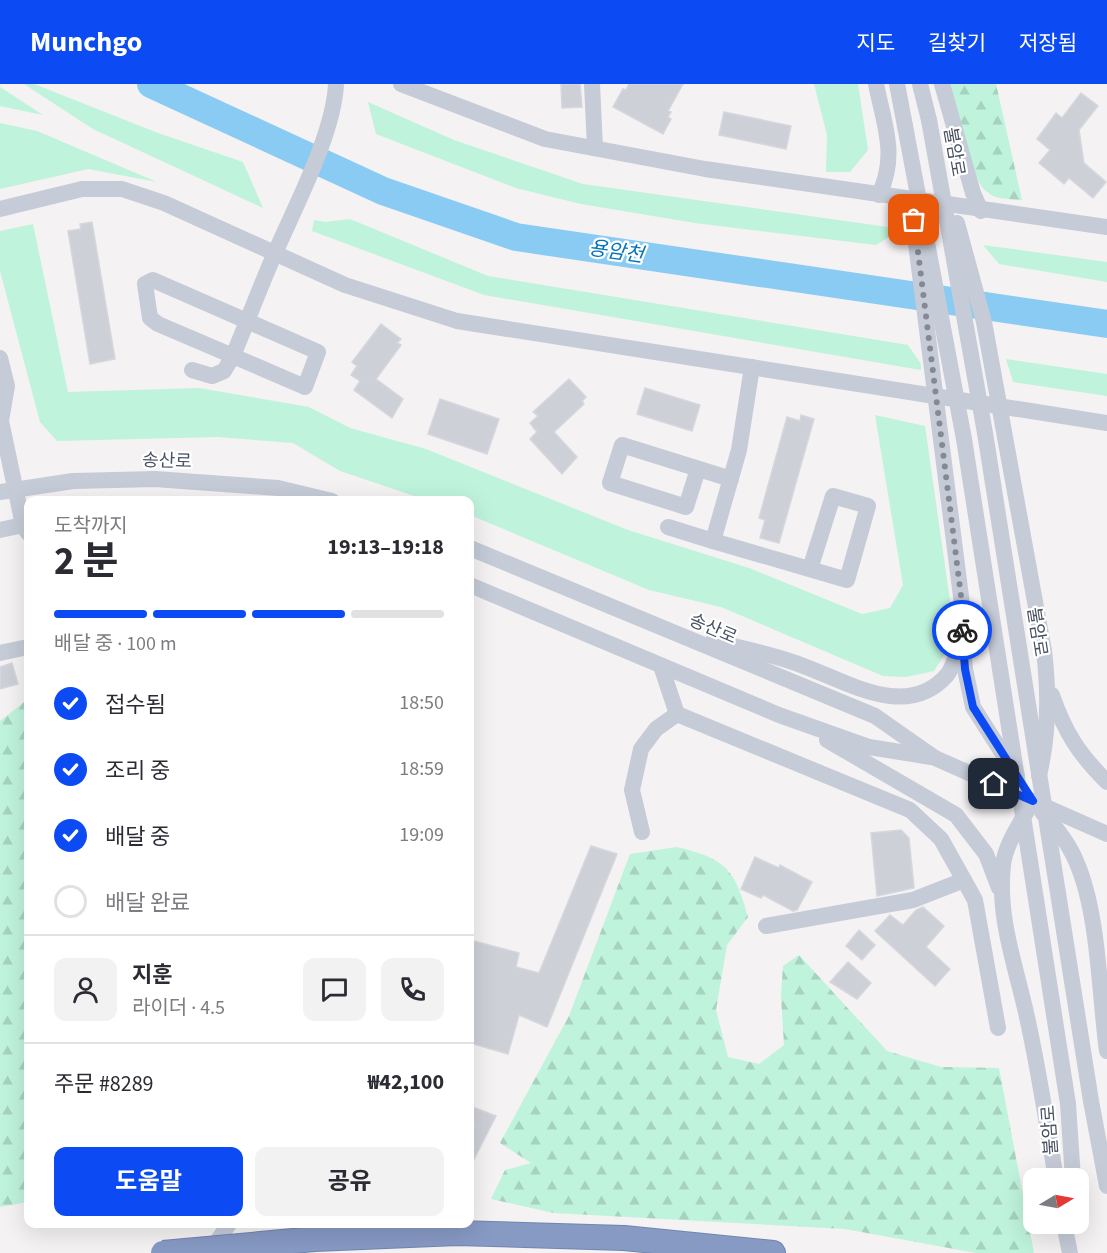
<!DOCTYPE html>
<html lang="ko">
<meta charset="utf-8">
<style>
:root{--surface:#fff;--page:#f2f2f3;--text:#2b2b33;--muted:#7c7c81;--line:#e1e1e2;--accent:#0c4af4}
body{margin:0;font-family:"Source Sans 3","Noto Sans KR",sans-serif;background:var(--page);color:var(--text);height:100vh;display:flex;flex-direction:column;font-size:22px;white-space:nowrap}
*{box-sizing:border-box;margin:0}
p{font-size:20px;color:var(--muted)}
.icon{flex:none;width:33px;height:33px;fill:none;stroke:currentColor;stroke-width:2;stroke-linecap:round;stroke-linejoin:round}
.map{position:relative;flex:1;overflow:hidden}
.side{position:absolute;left:24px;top:412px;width:450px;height:732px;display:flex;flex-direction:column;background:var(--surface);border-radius:12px;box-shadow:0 6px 24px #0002}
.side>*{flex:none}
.needle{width:39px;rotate:80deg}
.buttons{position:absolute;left:1023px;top:1084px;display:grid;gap:12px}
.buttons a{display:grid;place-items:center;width:66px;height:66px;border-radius:12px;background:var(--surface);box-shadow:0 6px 24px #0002;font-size:30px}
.pin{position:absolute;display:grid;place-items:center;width:51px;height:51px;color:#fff;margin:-26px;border-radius:12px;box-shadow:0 3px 9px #0006}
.courier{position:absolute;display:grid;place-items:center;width:60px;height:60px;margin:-30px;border:4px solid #0c4af4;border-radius:50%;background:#fff;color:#222;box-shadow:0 2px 8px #0007}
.summary em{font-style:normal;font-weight:700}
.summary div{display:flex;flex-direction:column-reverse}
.summary{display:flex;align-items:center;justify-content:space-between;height:102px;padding:0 30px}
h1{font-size:39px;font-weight:700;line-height:45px}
.bar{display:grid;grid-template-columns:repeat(4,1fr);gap:9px 6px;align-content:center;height:72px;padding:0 30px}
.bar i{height:8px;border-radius:4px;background:var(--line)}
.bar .on{background:var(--accent)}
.bar p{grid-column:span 4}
.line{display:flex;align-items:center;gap:15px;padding:0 30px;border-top:2px solid var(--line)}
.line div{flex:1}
.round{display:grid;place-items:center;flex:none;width:63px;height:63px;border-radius:12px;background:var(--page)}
ol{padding:0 30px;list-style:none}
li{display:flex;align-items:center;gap:18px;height:66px}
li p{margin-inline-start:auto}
li .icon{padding:6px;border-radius:50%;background:var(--accent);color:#fff;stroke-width:4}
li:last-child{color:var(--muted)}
li i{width:33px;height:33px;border:3px solid var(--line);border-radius:50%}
.action{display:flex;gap:12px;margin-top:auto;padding:12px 30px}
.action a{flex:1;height:69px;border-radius:12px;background:var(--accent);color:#fff;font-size:24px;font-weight:700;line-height:69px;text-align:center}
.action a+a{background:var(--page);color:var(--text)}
header{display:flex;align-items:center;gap:36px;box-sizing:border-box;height:84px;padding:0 30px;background:var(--accent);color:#fff}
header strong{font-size:28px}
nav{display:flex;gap:33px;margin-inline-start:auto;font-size:21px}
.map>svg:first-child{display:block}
.green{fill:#bff3dc}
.forest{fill:url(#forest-firs)}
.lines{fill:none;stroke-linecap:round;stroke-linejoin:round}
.river{stroke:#89cbf3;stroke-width:28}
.building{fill:#ced0d7;stroke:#d6d7de;stroke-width:1.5}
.highway-casing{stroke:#7285b0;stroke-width:26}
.minor{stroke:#c5cbd7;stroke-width:16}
.highway{stroke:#879ac4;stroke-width:24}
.highway-bridge-casing{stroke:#7285b0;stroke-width:26;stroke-linecap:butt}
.minor-bridge{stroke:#c5cbd7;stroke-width:16}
.highway-bridge{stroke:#879ac4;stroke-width:24}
.done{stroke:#848994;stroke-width:6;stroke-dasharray:0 10.8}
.route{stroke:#0c4af4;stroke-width:8}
.labels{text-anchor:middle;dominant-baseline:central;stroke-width:4.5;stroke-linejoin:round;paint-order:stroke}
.street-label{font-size:18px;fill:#485161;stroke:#fff}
.water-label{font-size:20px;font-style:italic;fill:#0175bb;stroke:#fff}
</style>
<header>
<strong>Munchgo</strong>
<nav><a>지도</a><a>길찾기</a><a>저장됨</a></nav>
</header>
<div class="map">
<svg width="1107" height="1169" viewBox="0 0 1107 1169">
<defs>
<pattern id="forest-firs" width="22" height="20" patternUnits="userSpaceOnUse" patternTransform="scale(1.5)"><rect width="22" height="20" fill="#bff3dc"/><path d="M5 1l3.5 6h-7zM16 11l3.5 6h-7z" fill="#a6d2bf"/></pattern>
</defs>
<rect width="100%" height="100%" fill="#f4f2f2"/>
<g class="green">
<polygon points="24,0 34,0 158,49 243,78 263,124 93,45"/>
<polygon points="814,0 858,0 868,66 850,88 826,88 827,51"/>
<polygon points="0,3 43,31 0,22"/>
<polygon points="368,18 454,56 583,100 902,145 876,161 695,139 581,120 516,104 376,50"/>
<polygon points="0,39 37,47 157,98 88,85 0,105"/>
<polygon points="350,135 488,192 908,261 921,280 921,286 484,211 312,147 314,136 325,138"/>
<polygon points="33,140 68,308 199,304 309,323 350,344 426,365 628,446 749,484 862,530 890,524 903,501 875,331 925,342 954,545 946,568 934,587 906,593 883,592 721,523 649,506 470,431 470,417 429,417 340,387 293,359 218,353 57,357 40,338 0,187 0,147"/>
<polygon points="983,161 1107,178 1107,198 999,180"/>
<polygon points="1006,275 1107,290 1107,312 1013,298"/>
</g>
<g class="forest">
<path d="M 950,0 L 996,0 L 1022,116 C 1009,115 996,116 986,107 C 972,97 955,20 950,0 Z"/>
<polygon points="28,615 28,1118 0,1123 0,637"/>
<path d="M 677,763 C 726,775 735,785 748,833 L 727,861 L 716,926 L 728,973 L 759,980 L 784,961 L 781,912 L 783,882 L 799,871 L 887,967 L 941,983 L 999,984 L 1034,1169 L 976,1169 L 845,1145 L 554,1129 L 491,1115 L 505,1086 L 531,1079 L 500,1059 L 569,932 L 630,770 Z"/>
</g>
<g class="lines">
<polyline class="river" points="151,0 383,107 516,153 1107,240"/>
</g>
<g class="building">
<polygon points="561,0 580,0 582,23 562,24"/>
<polygon points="629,0 683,0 668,27 671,28 668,33 671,35 663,50 613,23 623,5 626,6"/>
<polygon points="1081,9 1098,22 1079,46 1084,79 1106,98 1093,114 1069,94 1064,100 1039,79 1050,66 1037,55 1056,29 1062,34"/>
<polygon points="724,28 791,42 786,65 719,51"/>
<polygon points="92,138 115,275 90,280 68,147 81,145 80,140"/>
<polygon points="381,240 401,255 397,259 401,261 376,295 403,315 392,334 354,306 360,297 351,291 357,282 352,278"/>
<polygon points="569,295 586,313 582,317 584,320 554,348 577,373 562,390 530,355 537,348 530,339 538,332 533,328"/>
<polygon points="645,304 700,321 692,347 637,330"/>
<polygon points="440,315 499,335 487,370 428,350"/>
<polygon points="801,331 814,335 779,459 760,454 765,436 759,434 787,333 800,337"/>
<polygon points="12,579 18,600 0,605 0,583"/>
<polygon points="901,746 909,754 914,804 877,812 871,749"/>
<polygon points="591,762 617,770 547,943 519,931 508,970 470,959 470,856 519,869 516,883 539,889"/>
<polygon points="755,773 779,784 780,781 812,798 797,826 793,827 763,811 761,814 741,805"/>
<polygon points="923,823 944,842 926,863 950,885 935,902 875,847 890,831 903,841 916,826"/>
<polygon points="859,846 875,861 862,876 846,862"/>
<polygon points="848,878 871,899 857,915 830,898"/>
<polygon points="470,1022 496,1032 470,1083 470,1052 475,1041 470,1039"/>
</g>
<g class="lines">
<g class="highway-casing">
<polyline id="highway" points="624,1154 773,1169"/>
</g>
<g class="minor">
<polyline points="401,0 545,55 705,85 1107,143"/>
<polyline points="592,0 595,64"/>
<path d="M 876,0 C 884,41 898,71 879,111"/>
<polyline points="897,0 905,42"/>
<polyline points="920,0 929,36"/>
<polyline points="942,0 973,109 981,127"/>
<polyline points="0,125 82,105 122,105 164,119 345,201 457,237 1107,339"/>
<polyline points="0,274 7,302 1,337 23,441 28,449"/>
<polyline points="752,283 739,366 713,457 847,496 868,422 833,412 810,485"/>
<path d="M 192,286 L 212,292 L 224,287 L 233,272 L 158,240 L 150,234 L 145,200 L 153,196 L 318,268 L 305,303 L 233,272 C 247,238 260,203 275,169 C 295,123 334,49 336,0"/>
<polyline points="698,385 686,423 610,399 622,361 731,395"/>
<polyline points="0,408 73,397 155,395 278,404 332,417"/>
<polyline points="668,443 713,457"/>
<polyline points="0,446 28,440"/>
<polyline points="470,464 875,632 935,674 1107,750"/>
<polyline points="470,501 779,631 869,663 931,673"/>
<polyline points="962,553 965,585 973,623 1017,692"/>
<path d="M 713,557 C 744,565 777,571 806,583 C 849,599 908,636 947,591 C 954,583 957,567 961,557"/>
<polyline points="0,569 28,563"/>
<polyline points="661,582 677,630 910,726 941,755 975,816 998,944"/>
<path d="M 1052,611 C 1065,649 1079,670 1107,698"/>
<polyline points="827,656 956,731 986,770 999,804"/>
<path d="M 1039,691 C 1049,650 1049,609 1044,567"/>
<path d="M 1027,727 C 1018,743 1005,762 1003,781 C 997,834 1016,882 1027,933 C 1039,987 1047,1041 1056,1095"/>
<path d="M 1042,728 C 1055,742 1068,758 1076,777 C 1099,829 1099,909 1107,967"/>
<polyline points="642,748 632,706 641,665 656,645 677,630"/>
<polyline points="766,842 913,816 964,796"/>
<polyline points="1091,1017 1107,1102"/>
<polyline points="1068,1020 1073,1095"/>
<polyline points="1064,1140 1070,1169"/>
<polyline points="209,1169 229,1140"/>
</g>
<use href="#highway" class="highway"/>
<g class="highway-bridge-casing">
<polyline id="highway-bridge" points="163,1169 315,1155 457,1149 624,1154"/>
</g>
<g class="minor-bridge">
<polyline points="929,36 985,349 1091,1017"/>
<polyline points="905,42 964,355 1068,1020"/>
<polyline points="913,136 963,528 962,553"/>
<polyline points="957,139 984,238 1044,567"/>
</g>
<use href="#highway-bridge" class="highway-bridge"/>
</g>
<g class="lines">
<polyline class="done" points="914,136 963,528 962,546"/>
<polyline class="route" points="962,546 965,585 973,623 1033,717 994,700"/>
</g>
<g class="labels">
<g class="street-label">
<text transform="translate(954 68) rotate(80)">불암로</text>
<text transform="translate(167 377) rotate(2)">송산로</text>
<text transform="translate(713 545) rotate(23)">송산로</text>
<text transform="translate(1037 548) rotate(81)">불암로</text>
<text transform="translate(1050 1046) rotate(-94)">불암로</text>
</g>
<g class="water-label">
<text transform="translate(616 168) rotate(8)">용암천</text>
</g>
</g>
</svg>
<div class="buttons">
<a><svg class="needle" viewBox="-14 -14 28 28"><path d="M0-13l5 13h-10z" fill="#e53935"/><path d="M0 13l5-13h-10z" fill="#7c7c81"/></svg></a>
</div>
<div class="pin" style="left:914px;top:136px;background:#ea580c"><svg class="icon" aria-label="bag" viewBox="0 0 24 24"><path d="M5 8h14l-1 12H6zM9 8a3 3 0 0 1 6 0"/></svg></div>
<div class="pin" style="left:994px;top:700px;background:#1f2937"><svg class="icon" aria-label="home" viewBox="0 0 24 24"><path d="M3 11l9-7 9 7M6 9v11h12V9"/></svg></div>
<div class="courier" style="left:962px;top:546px"><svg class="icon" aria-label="bike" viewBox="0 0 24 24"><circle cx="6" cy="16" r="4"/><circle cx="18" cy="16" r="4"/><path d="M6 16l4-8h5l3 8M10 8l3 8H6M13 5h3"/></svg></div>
<section class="side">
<div class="summary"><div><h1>2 분</h1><p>도착까지</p></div><em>19:13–19:18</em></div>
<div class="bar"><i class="on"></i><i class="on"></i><i class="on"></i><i></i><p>배달 중 · 100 m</p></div>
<ol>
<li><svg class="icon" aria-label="check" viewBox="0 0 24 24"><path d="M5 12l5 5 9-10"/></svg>접수됨<p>18:50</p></li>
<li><svg class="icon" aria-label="check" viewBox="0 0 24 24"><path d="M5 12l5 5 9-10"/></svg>조리 중<p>18:59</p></li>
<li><svg class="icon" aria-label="check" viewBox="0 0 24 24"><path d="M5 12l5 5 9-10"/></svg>배달 중<p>19:09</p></li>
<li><i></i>배달 완료</li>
</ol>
<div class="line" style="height:108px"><a class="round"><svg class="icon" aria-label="person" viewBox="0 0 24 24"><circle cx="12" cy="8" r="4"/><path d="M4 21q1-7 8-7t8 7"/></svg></a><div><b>지훈</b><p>라이더 · 4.5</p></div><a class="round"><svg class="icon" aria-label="chat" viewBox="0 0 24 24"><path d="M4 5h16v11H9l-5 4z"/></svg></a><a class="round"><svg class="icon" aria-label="phone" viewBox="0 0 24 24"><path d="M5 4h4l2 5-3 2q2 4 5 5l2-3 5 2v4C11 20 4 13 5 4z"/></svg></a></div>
<div class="line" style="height:78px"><div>주문 #8289</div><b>₩42,100</b></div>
<div class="action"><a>도움말</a><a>공유</a></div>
</section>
</div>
